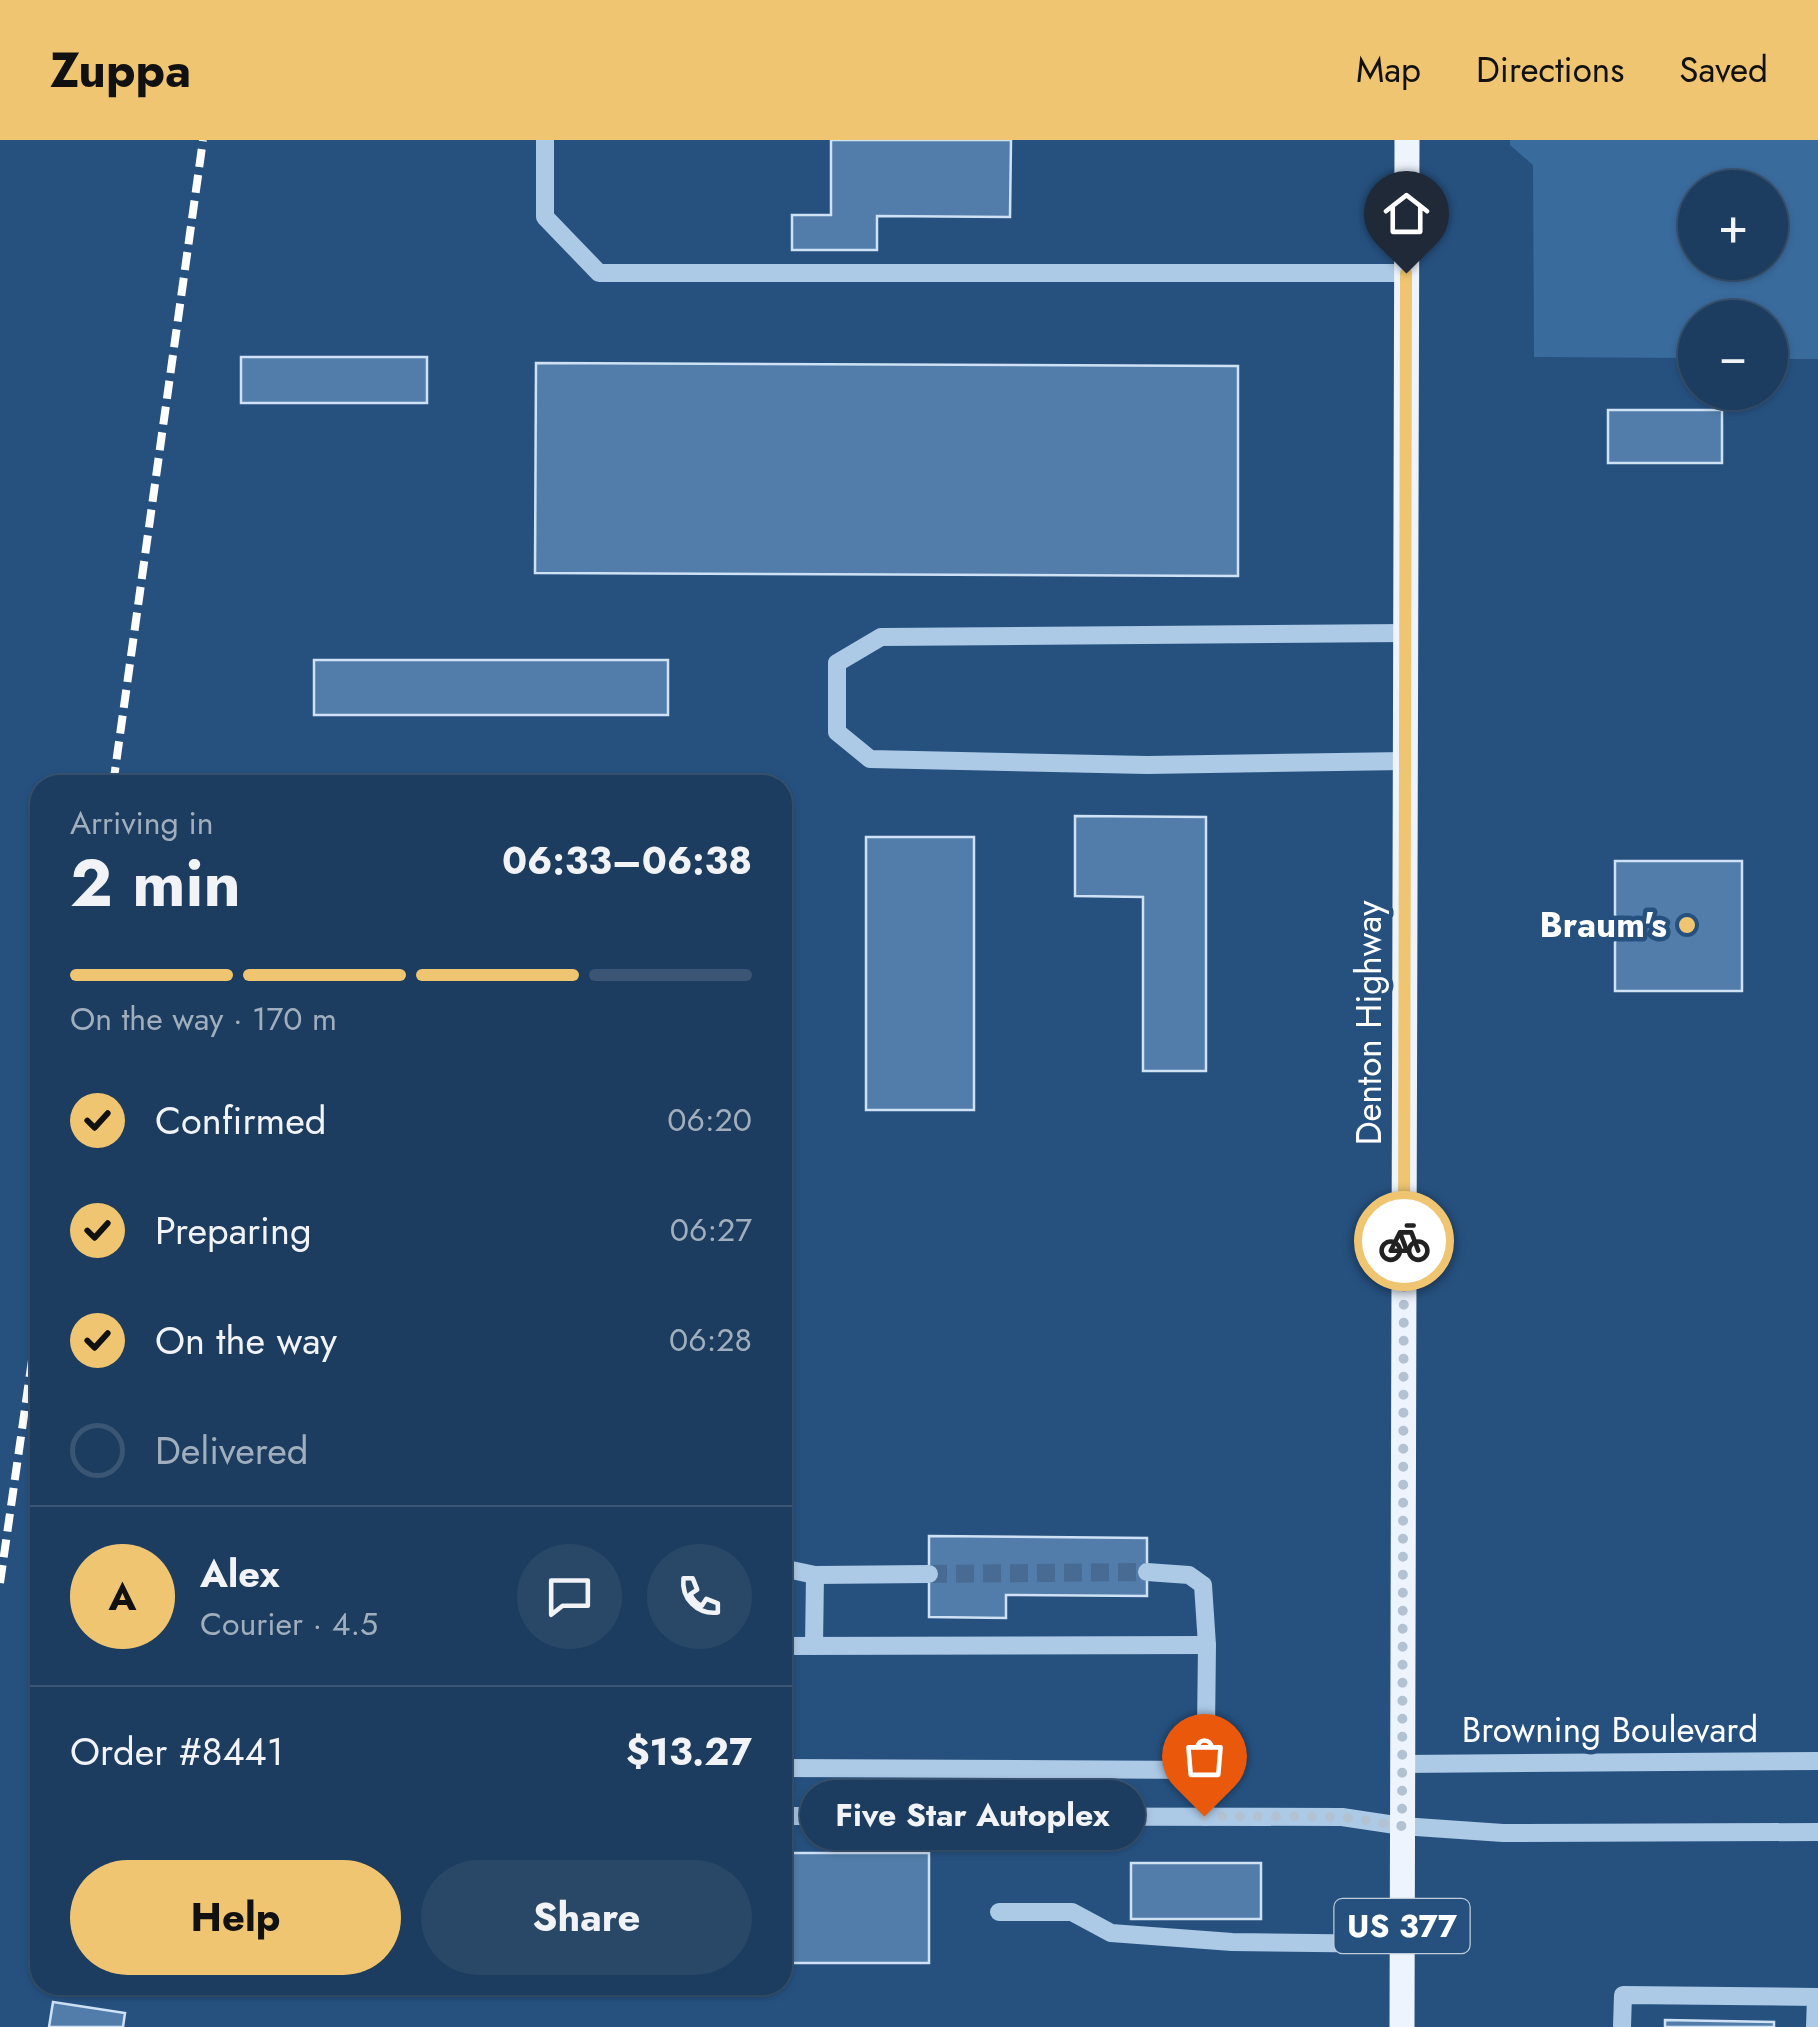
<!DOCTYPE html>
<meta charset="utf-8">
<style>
:root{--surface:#1c3d5f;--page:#294868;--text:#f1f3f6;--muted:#a0aebd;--line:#3a5674;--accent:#efc571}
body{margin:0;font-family:Jost,sans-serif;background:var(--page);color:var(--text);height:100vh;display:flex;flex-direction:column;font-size:38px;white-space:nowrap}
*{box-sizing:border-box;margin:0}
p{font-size:32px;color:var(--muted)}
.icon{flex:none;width:55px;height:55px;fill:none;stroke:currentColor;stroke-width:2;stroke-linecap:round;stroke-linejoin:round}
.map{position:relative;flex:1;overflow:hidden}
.drawer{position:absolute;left:30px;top:635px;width:762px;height:1220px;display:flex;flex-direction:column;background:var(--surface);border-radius:30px;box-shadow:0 2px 8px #0004,0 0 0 2px var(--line)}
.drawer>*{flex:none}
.controls{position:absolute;left:1678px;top:30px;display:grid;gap:20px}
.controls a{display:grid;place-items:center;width:110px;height:110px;border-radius:50%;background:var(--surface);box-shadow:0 2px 8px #0004,0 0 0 2px var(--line);font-size:50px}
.pin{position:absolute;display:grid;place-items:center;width:85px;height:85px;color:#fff;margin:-102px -42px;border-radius:50% 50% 50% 0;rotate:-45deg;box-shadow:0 0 10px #0007}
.pin .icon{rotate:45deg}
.courier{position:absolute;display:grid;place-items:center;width:100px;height:100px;margin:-50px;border:8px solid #efc571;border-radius:50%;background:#fff;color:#222;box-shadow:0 2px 12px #0007}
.bubble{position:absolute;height:70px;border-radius:35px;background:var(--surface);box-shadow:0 2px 8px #0004,0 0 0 2px var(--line);font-size:32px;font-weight:700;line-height:70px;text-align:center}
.summary em{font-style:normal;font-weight:700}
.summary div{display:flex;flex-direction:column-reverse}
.summary{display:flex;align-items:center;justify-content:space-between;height:170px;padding:0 40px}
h1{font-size:65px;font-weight:700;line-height:75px}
.bar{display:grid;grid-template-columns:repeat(4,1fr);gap:15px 10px;align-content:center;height:120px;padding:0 40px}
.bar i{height:12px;border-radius:8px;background:var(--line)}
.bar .selected{background:var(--accent)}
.bar p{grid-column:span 4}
.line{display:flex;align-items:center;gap:25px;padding:0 40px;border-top:2px solid var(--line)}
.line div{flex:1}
.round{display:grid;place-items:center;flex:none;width:105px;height:105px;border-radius:52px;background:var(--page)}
ol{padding:0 40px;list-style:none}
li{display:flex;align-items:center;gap:30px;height:110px}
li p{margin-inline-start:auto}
li .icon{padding:10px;border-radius:50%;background:var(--accent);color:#111;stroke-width:4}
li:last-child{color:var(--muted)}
li i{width:55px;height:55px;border:5px solid var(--line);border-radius:50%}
.button{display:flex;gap:20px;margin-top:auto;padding:20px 40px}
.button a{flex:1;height:115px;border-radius:60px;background:var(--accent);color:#111;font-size:40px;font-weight:700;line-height:115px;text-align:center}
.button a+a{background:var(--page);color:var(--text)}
header{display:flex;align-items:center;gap:60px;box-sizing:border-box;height:140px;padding:0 50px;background:var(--accent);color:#111}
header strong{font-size:48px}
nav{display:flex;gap:55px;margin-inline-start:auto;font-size:35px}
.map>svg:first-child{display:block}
.green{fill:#3a6b9d;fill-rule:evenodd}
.building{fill:#527daa;stroke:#cfe2f5;stroke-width:2.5}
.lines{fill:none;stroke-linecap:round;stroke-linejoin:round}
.minor-tunnel{stroke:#476b92;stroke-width:18;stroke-dasharray:18 9;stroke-linecap:butt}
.minor{stroke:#acc9e6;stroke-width:18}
.major{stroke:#edf4fd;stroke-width:25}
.rail{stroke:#fff;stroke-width:8;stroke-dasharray:18 8;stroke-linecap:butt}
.done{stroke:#b3c2d2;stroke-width:10;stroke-dasharray:0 18}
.route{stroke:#efc571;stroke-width:12}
.poi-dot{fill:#efc571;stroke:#26517f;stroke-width:4}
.labels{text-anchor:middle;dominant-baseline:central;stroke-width:9;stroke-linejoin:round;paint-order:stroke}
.shield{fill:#26517f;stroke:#becbd9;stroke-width:2.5}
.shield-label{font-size:32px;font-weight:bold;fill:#fff}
.poi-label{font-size:35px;font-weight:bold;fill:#fff;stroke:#26517f;text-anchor:end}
.street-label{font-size:35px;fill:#fff;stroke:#26517f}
</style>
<header>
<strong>Zuppa</strong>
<nav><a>Map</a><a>Directions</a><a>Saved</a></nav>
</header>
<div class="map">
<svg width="1818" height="1887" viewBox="0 0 1818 1887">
<rect width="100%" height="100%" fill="#26517f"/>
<path class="green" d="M 1510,0 L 1818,0 L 1818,219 L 1770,219 L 1770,178 L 1695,178 L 1695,218 L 1534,217 L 1533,25 L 1510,5 ZM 1695,48 L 1770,48 L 1770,122 L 1695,122 Z"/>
<g class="building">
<polygon points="831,0 1011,0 1010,77 877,76 877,110 792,110 792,75 831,75"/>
<rect x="241" y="217" width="186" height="46"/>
<polygon points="536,223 1238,226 1238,436 535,433"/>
<rect x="1608" y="270" width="114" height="53"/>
<rect x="314" y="520" width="354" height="55"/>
<polygon points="1075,676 1206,677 1206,931 1143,931 1143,757 1075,756"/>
<rect x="866" y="697" width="108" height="273"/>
<rect x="1615" y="721" width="127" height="130"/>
<polygon points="929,1396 1147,1398 1147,1456 1006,1455 1006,1478 929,1477"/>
<rect x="782" y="1713" width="147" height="110"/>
<rect x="1131" y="1723" width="130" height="56"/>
<polygon points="53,1862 125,1873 123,1887 49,1887"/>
<polygon points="1665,1880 1774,1882 1774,1887 1665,1887"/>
</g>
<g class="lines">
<polyline class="minor-tunnel" points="929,1434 1147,1432"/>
<g class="minor">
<polyline points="545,0 545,77 599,133 1406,133"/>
<polyline points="1405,621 1147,625 870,619 837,592 837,523 881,497 1406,493"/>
<polyline points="782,1428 815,1435 929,1434"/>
<polyline points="1147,1432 1189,1435 1203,1445 1207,1505 1205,1677"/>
<polyline points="782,1506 1207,1505"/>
<polyline points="814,1506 815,1435"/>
<polyline points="1402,1624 1818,1621"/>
<polyline points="782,1628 1206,1630"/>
<polyline points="782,1676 1342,1677 1402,1686 1503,1693 1818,1692"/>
<polyline points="999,1772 1072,1772 1111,1793 1232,1802 1402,1804"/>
<polyline points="1622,1887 1623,1855 1818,1857"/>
<polyline points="1815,1887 1816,1857"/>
</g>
<polyline class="major" points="1402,1887 1407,0"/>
<g class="rail">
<polyline points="113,645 203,0"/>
<polyline points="0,1443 40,1164"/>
</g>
</g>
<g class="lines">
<polyline class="done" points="1204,1676 1342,1677 1402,1686 1404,1101"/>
<polyline class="route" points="1404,1101 1406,133"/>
</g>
<circle class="poi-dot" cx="1687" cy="785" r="10"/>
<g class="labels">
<rect class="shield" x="1334.5" y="1759" width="135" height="54" rx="8"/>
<g class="shield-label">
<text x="1402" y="1786">US 377</text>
</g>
<g class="poi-label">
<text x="1667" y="785">Braum's</text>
</g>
<g class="street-label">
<text transform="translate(1369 883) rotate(-90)">Denton Highway</text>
<text x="1610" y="1590">Browning Boulevard</text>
</g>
</g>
</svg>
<div class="controls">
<a>+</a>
<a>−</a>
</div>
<div class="pin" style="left:1204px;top:1676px;background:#ea580c"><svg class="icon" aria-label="bag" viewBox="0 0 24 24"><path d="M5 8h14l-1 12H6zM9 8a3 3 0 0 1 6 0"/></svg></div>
<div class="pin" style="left:1406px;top:133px;background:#1f2937"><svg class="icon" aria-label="home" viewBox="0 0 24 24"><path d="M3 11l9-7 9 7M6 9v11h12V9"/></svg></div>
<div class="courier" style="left:1404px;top:1101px"><svg class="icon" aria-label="bike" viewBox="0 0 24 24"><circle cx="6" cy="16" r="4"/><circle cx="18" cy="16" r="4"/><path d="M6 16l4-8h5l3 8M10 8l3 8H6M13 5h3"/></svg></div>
<div class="bubble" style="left:800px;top:1640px;width:345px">Five Star Autoplex</div>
<section class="drawer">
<div class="summary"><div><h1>2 min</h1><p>Arriving in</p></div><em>06:33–06:38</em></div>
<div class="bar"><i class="selected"></i><i class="selected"></i><i class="selected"></i><i></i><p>On the way · 170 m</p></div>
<ol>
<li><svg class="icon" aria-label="check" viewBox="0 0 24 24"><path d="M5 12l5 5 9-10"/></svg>Confirmed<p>06:20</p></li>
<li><svg class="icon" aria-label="check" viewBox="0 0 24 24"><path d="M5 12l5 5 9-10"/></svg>Preparing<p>06:27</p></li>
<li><svg class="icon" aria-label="check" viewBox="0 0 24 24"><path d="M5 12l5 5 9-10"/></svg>On the way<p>06:28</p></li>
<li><i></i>Delivered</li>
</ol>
<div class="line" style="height:180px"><b class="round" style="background:var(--accent);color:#111">A</b><div><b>Alex</b><p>Courier · 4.5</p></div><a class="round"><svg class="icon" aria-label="chat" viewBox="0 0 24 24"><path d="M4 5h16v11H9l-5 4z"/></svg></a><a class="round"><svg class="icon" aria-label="phone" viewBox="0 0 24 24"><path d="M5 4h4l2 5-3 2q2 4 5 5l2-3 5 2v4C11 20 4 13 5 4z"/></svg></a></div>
<div class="line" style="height:130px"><div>Order #8441</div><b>$13.27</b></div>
<div class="button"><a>Help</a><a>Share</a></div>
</section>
</div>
